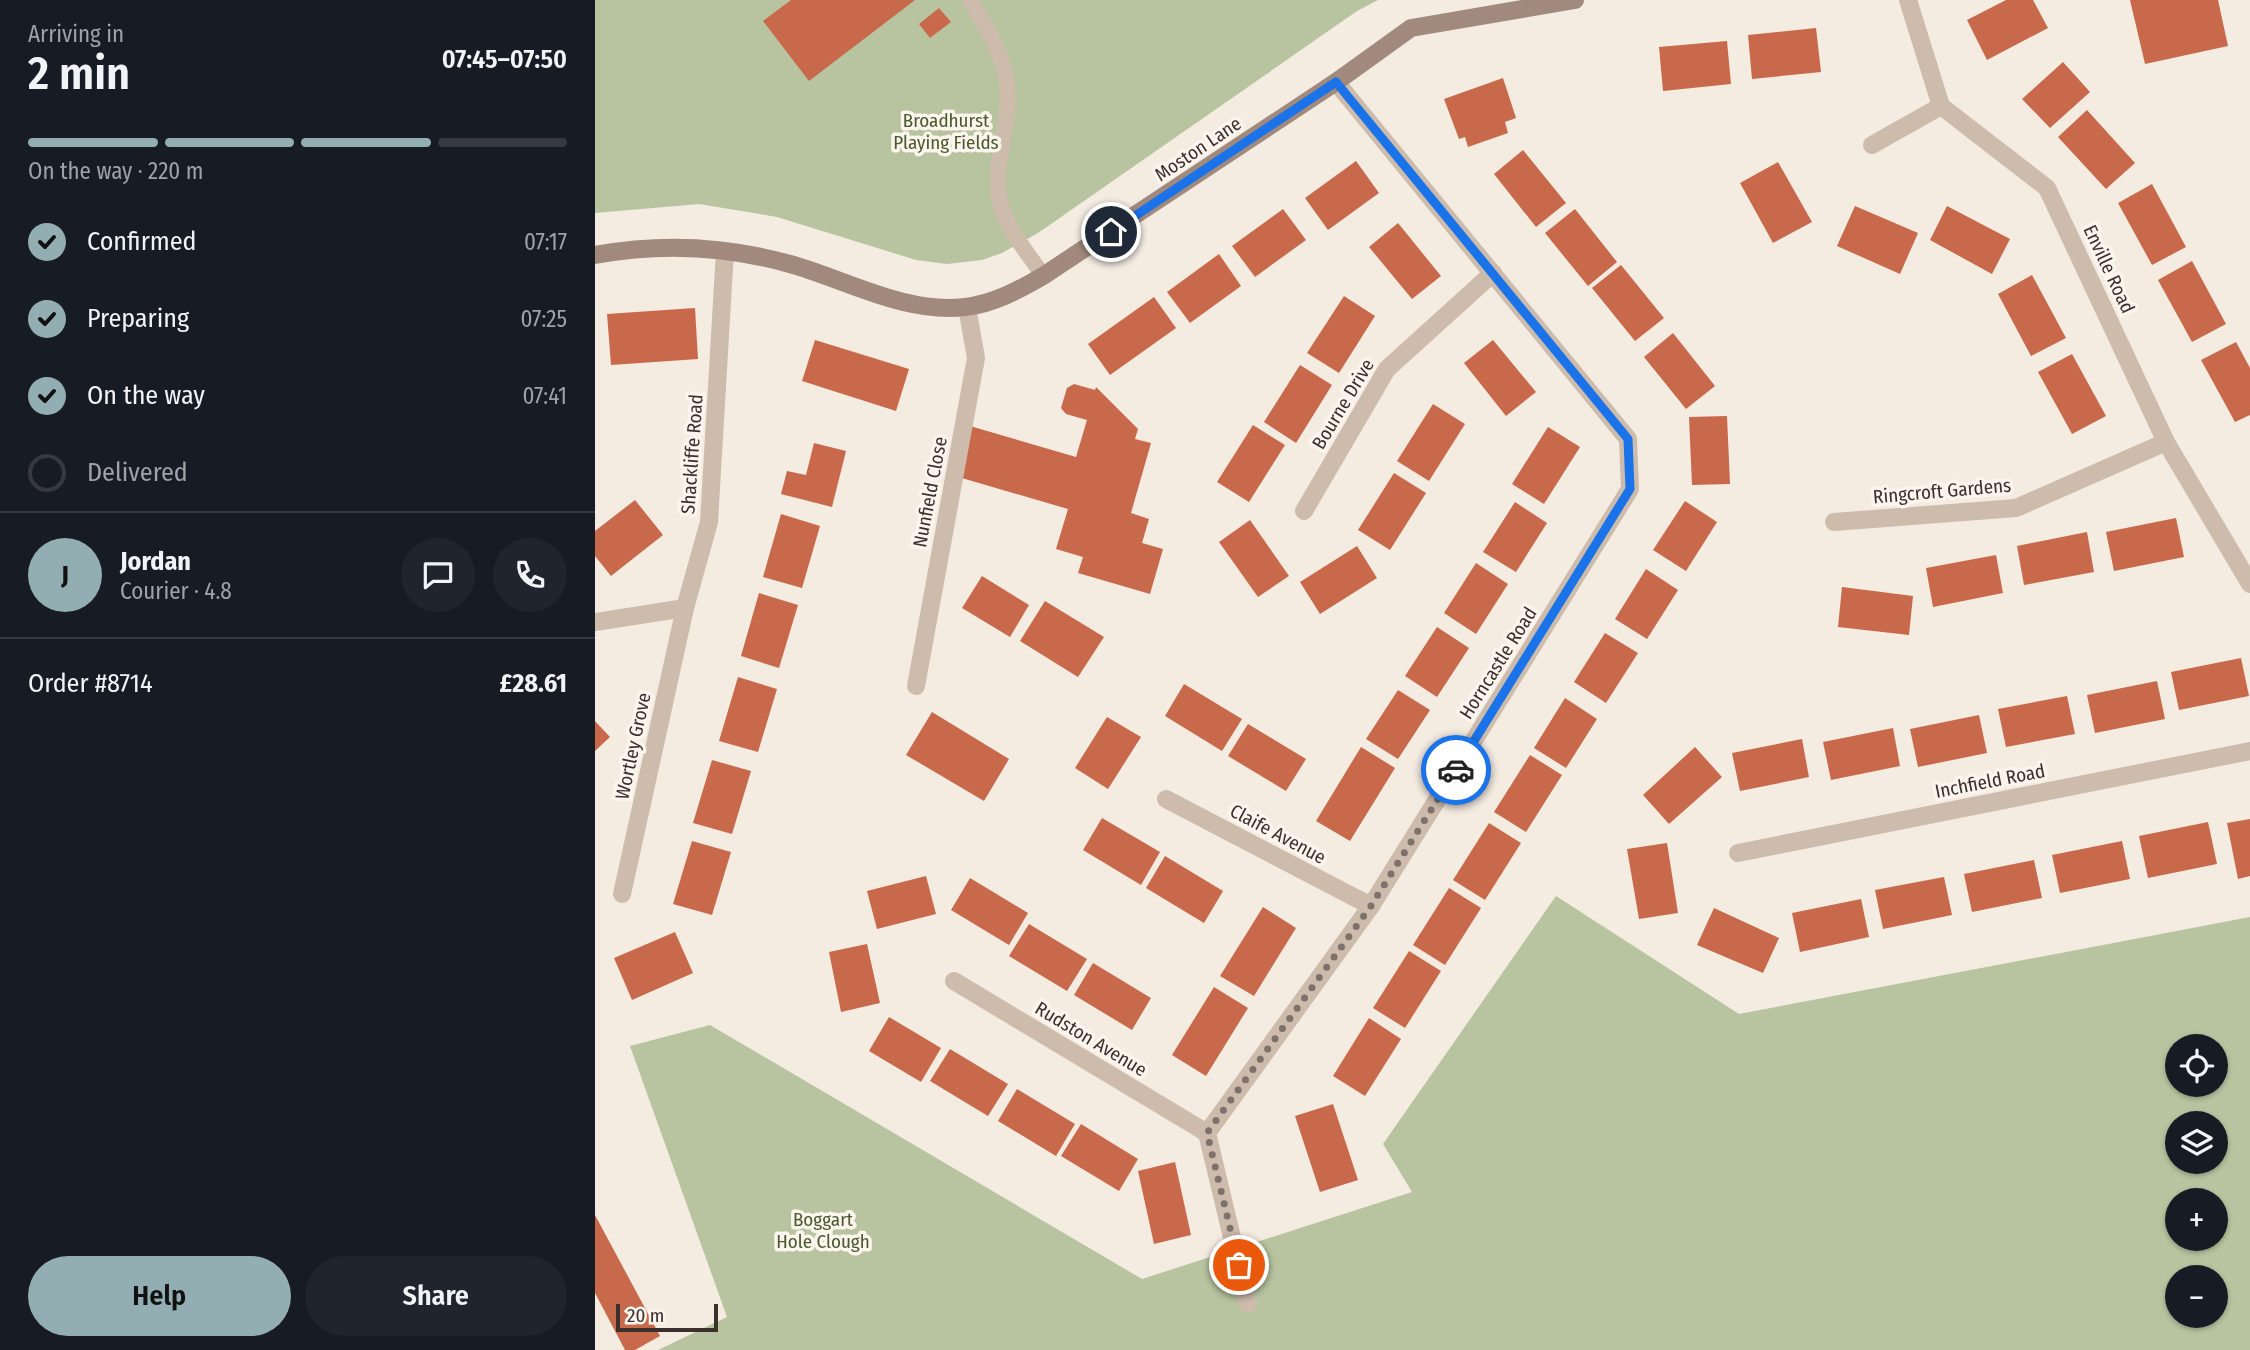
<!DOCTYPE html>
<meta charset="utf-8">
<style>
:root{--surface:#171b24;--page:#20242c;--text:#f1f3f6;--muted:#9ea1a6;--line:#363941;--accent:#92aeb2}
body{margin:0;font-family:"Fira Sans Condensed",sans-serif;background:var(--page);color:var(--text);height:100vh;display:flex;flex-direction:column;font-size:26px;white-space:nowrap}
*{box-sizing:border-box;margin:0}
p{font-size:23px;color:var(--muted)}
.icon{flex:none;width:38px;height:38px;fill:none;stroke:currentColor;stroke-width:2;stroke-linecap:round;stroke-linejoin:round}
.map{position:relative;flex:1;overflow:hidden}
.panel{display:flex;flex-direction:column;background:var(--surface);width:595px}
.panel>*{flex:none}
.tools{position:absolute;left:1570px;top:1034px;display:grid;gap:14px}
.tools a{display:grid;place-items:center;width:63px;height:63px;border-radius:50%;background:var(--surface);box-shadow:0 2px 5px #0004;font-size:35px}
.scale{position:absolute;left:21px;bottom:18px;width:102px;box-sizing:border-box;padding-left:7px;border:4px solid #3b302b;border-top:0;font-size:19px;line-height:24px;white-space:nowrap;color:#3b302b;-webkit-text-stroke:5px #fbf5ee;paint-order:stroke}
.pin{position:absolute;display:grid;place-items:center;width:60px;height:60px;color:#fff;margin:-30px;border:4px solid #fff;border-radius:50%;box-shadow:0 2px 7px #0007}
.courier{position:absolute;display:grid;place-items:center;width:70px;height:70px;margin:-35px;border:5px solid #1a73e8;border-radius:50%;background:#fff;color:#222;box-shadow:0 2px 9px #0007}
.overview em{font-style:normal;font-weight:600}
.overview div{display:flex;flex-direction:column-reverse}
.overview{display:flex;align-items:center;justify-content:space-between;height:119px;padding:0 28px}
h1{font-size:46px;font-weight:600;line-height:52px}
.bar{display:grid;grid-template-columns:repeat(4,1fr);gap:10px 7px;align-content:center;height:84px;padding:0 28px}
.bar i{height:9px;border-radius:5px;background:var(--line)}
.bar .active{background:var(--accent)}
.bar p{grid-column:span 4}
.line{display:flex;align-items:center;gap:18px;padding:0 28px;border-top:2px solid var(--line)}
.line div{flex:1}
.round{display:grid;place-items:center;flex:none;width:74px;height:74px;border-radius:37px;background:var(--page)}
ol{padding:0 28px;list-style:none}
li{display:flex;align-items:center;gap:21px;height:77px}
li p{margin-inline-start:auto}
li .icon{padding:7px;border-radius:50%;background:var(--accent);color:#111;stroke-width:4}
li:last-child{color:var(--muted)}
li i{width:38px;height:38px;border:4px solid var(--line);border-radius:50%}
.primary-button{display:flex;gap:14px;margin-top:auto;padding:14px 28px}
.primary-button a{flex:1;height:80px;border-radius:42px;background:var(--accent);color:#111;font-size:28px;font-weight:600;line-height:80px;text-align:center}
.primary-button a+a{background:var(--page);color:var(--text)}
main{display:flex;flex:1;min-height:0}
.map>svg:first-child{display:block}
.green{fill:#b8c4a0;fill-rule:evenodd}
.building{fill:#c8694b}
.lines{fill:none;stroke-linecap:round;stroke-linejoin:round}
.lane{stroke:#cdbbac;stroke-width:16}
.street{stroke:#cdbbac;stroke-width:18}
.secondary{stroke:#a18a7d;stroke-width:18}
.done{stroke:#7c716b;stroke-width:7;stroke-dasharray:0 12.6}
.route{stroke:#1a73e8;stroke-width:9}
.labels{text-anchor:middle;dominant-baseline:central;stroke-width:7;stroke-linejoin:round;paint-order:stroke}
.park-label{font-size:19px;fill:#4a5a2e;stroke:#fbf5ee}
.street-label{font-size:19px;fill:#3b302b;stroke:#fbf5ee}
</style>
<main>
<section class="panel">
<div class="overview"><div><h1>2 min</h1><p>Arriving in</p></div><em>07:45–07:50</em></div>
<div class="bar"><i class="active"></i><i class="active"></i><i class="active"></i><i></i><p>On the way · 220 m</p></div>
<ol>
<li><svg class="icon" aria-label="check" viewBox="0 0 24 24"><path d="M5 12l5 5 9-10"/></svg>Confirmed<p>07:17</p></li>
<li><svg class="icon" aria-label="check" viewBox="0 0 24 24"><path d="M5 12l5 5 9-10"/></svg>Preparing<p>07:25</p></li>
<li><svg class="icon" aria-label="check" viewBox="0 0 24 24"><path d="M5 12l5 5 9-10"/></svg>On the way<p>07:41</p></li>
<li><i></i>Delivered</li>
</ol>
<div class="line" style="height:126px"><b class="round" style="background:var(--accent);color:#111">J</b><div><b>Jordan</b><p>Courier · 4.8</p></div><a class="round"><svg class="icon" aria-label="chat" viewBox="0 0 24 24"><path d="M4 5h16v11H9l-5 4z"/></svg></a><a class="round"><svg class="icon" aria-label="phone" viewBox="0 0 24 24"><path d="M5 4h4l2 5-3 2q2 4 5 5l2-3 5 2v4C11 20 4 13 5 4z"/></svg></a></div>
<div class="line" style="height:91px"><div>Order #8714</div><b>£28.61</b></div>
<div class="primary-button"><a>Help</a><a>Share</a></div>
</section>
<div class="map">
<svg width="1655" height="1350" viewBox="0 0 1655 1350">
<rect width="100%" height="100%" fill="#f4ebe1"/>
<g class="green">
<polygon points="0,0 783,0 762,11 443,233 407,253 387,260 352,264 321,260 182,217 104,204 0,213"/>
<path d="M 961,896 L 1144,1014 L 1655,917 L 1655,1350 L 63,1350 L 132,1317 L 35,1046 L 115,1025 L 547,1279 L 817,1192 L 788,1144 ZM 1582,1046 L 1620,1046 L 1620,1085 L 1582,1085 ZM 1582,1124 L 1620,1124 L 1620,1162 L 1582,1162 ZM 1582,1200 L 1620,1200 L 1620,1239 L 1582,1239 ZM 1582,1278 L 1620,1278 L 1620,1316 L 1582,1316 Z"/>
</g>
<g class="building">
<polygon points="196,0 320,0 214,81 168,21"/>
<polygon points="1411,0 1438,0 1453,28 1392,60 1372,20"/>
<polygon points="1535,0 1623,0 1633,46 1550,64"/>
<polygon points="344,8 356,22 335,38 324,24"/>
<polygon points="1221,28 1226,72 1157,79 1153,35"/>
<polygon points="1132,41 1136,84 1068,91 1064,47"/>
<polygon points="1468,62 1495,92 1455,128 1427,99"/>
<polygon points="908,78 921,118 910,122 913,133 873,147 870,137 864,139 849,99"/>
<polygon points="1492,110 1540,163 1511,189 1463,137"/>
<polygon points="928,150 971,203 941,227 899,174"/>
<polygon points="761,161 784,193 733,230 710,198"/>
<polygon points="1183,162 1217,222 1178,243 1145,183"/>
<polygon points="1557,184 1591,247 1557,265 1523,203"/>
<polygon points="1260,206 1323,233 1305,274 1242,246"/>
<polygon points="1352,206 1415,239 1397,274 1335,240"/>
<polygon points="688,209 711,240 660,277 637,246"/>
<polygon points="980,209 1022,262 993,286 950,233"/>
<polygon points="803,223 846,276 817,299 774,247"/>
<polygon points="624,254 646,286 595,323 572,292"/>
<polygon points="1597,261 1631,324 1597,342 1563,280"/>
<polygon points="1026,265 1069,318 1040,341 997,288"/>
<polygon points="1437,275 1471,338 1436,356 1403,294"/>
<polygon points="749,296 780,316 744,373 712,353"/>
<polygon points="559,297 581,328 515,375 493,344"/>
<polygon points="100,308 103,359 16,365 12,314"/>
<polygon points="1078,333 1120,386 1091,409 1049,357"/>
<polygon points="220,340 314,369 301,411 207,381"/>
<polygon points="898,340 941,392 911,416 869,363"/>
<polygon points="1641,342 1655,368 1655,415 1640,422 1606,360"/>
<polygon points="1477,354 1511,416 1477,434 1443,372"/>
<polygon points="705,365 737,385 701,443 669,422"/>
<polygon points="479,384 500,390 501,387 543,429 540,439 556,443 536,513 554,519 547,543 568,549 555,594 483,573 488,557 461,549 473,509 360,476 375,426 481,457 492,420 471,414 466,408 472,388"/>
<polygon points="838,404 870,424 834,481 802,461"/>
<polygon points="1132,416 1135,484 1097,485 1094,417"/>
<polygon points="658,425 690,445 654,502 622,482"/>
<polygon points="953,427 985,447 949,504 917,484"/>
<polygon points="219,443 251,451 237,507 186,494 192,471 211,475"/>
<polygon points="799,473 831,493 795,550 763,530"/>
<polygon points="40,500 68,535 16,576 0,556 0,531"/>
<polygon points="1090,501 1122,522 1091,571 1058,550"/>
<polygon points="920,502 952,523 921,572 888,552"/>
<polygon points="186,514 225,526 207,588 168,577"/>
<polygon points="1581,518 1589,557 1519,571 1511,532"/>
<polygon points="655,520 694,576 663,597 624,542"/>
<polygon points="1492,532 1499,572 1429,585 1422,546"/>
<polygon points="762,546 782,578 725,614 705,582"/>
<polygon points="1401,555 1408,593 1338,607 1331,568"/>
<polygon points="881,563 913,584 881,634 849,613"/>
<polygon points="1051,569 1083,590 1052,639 1020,619"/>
<polygon points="387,576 434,605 415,637 367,608"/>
<polygon points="1247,587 1318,596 1314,635 1243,627"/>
<polygon points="164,593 203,605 184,668 146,656"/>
<polygon points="450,601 509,637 483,677 425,641"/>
<polygon points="842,627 874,648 842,697 810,676"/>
<polygon points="1010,633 1043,653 1011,703 979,682"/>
<polygon points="1646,658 1654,696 1584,710 1576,672"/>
<polygon points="143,677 182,689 163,752 124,741"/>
<polygon points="1562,681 1570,719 1500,733 1492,695"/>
<polygon points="589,684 647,719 627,751 570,716"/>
<polygon points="803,690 835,710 803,759 771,739"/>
<polygon points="1472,696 1480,734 1411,747 1403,709"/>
<polygon points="970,698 1002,719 971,768 939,748"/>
<polygon points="337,712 414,759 389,801 311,755"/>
<polygon points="1384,715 1392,753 1323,767 1315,729"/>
<polygon points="512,717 546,737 513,789 480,768"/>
<polygon points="0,721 15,737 0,751"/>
<polygon points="653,724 711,759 691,791 633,756"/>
<polygon points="1298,728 1305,766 1236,780 1228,742"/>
<polygon points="1207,739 1214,777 1145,791 1137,753"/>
<polygon points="766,747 800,768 755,841 721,821"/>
<polygon points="1100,747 1127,777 1074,824 1048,795"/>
<polygon points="935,755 967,775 931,832 899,812"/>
<polygon points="117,760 156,771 137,834 98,823"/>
<polygon points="507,818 565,852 546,885 488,850"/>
<polygon points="1655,819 1655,876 1643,879 1632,823"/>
<polygon points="1613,822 1622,864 1553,878 1544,836"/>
<polygon points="894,823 926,843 890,900 858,880"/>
<polygon points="97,841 136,852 117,915 78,904"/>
<polygon points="1527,841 1535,879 1465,893 1457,855"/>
<polygon points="1072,843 1083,913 1044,919 1032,849"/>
<polygon points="570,856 628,891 609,923 551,888"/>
<polygon points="1439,860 1447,898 1377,912 1369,874"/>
<polygon points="331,876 341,914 282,929 272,891"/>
<polygon points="1349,877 1357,915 1288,929 1280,890"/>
<polygon points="375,878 433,913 414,945 356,910"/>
<polygon points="854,888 886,908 850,965 818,945"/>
<polygon points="1266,899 1274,937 1205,952 1197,913"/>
<polygon points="668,907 701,928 659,996 625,976"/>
<polygon points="1119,908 1184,938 1168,973 1102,945"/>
<polygon points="434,924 492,959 472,991 414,956"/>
<polygon points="80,932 98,973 37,1000 19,958"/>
<polygon points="272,944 285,1003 246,1012 234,952"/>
<polygon points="814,951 846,971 810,1028 778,1008"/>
<polygon points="498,963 556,998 537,1030 479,995"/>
<polygon points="619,987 653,1008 611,1076 577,1055"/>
<polygon points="294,1017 346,1048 326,1082 274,1051"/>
<polygon points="774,1018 806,1039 770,1096 738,1076"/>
<polygon points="355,1049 413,1084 393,1116 335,1081"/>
<polygon points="422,1089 480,1124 461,1156 403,1121"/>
<polygon points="738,1104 763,1180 725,1192 700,1116"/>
<polygon points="486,1124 543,1159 524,1191 466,1156"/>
<polygon points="580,1162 596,1235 559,1244 543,1171"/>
<polygon points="0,1215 65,1336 40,1350 30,1350 0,1293"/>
</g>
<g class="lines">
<path class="lane" d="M 375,0 C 393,30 414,63 413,100 C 412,139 393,179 410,217 C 419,238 436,257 448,276"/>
<g class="street">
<polyline points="1313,0 1346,106 1452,188 1571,442 1655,584"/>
<polyline points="1277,145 1346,106"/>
<polyline points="709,511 792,369 898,273"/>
<polyline points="1239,522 1421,508 1571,442"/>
<polyline points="0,622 90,608 114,522 130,251"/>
<polyline points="321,686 381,358 372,307"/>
<polyline points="571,799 776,906"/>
<polyline points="1143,853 1655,751"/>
<polyline points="27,894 90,608"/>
<polyline points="359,981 612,1133"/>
<polyline points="653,1304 612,1133 776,906 1035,489 1033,439 741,82"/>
</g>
<path class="secondary" d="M 0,255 C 65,243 131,246 195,264 C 252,280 310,314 370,307 C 398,304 424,290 448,276 L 741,82 L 816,28 L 980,0"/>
</g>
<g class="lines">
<polyline class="done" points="644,1265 612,1133 776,906 861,770"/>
<polyline class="route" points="516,232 741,82 1033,439 1035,489 861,770"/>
</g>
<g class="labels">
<g class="park-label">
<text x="351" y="120">Broadhurst<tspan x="351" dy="22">Playing Fields</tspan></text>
<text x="228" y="1219">Boggart<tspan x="228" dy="22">Hole Clough</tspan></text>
</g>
<g class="street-label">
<text transform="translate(603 149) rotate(-34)">Moston Lane</text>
<text transform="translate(1514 269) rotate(65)">Enville Road</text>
<text transform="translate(748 404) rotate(-59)">Bourne Drive</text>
<text transform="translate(97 454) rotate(-86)">Shackliffe Road</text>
<text transform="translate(1347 491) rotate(-5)">Ringcroft Gardens</text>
<text transform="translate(335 492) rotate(-79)">Nunfield Close</text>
<text transform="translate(903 663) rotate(-58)">Horncastle Road</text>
<text transform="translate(38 746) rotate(-78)">Wortley Grove</text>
<text transform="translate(1395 781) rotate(-11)">Inchfield Road</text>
<text transform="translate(683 834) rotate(28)">Claife Avenue</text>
<text transform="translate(496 1039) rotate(31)">Rudston Avenue</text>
</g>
</g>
</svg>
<div class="tools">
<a><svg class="icon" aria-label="locate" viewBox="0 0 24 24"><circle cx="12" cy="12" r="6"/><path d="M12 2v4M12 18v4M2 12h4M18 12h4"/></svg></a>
<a><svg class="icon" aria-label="layers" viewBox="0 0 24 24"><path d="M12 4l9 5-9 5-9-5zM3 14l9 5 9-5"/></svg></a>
<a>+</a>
<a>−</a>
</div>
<div class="scale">20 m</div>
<div class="pin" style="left:644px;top:1265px;background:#ea580c"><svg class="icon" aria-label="bag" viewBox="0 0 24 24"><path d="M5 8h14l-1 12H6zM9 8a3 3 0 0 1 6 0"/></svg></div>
<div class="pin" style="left:516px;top:232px;background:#1f2937"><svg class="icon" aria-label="home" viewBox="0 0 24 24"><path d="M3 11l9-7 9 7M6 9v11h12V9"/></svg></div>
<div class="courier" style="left:861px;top:770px"><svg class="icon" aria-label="car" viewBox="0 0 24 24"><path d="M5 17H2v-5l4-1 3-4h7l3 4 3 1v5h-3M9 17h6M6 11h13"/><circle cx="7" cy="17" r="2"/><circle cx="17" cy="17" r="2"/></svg></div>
</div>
</main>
